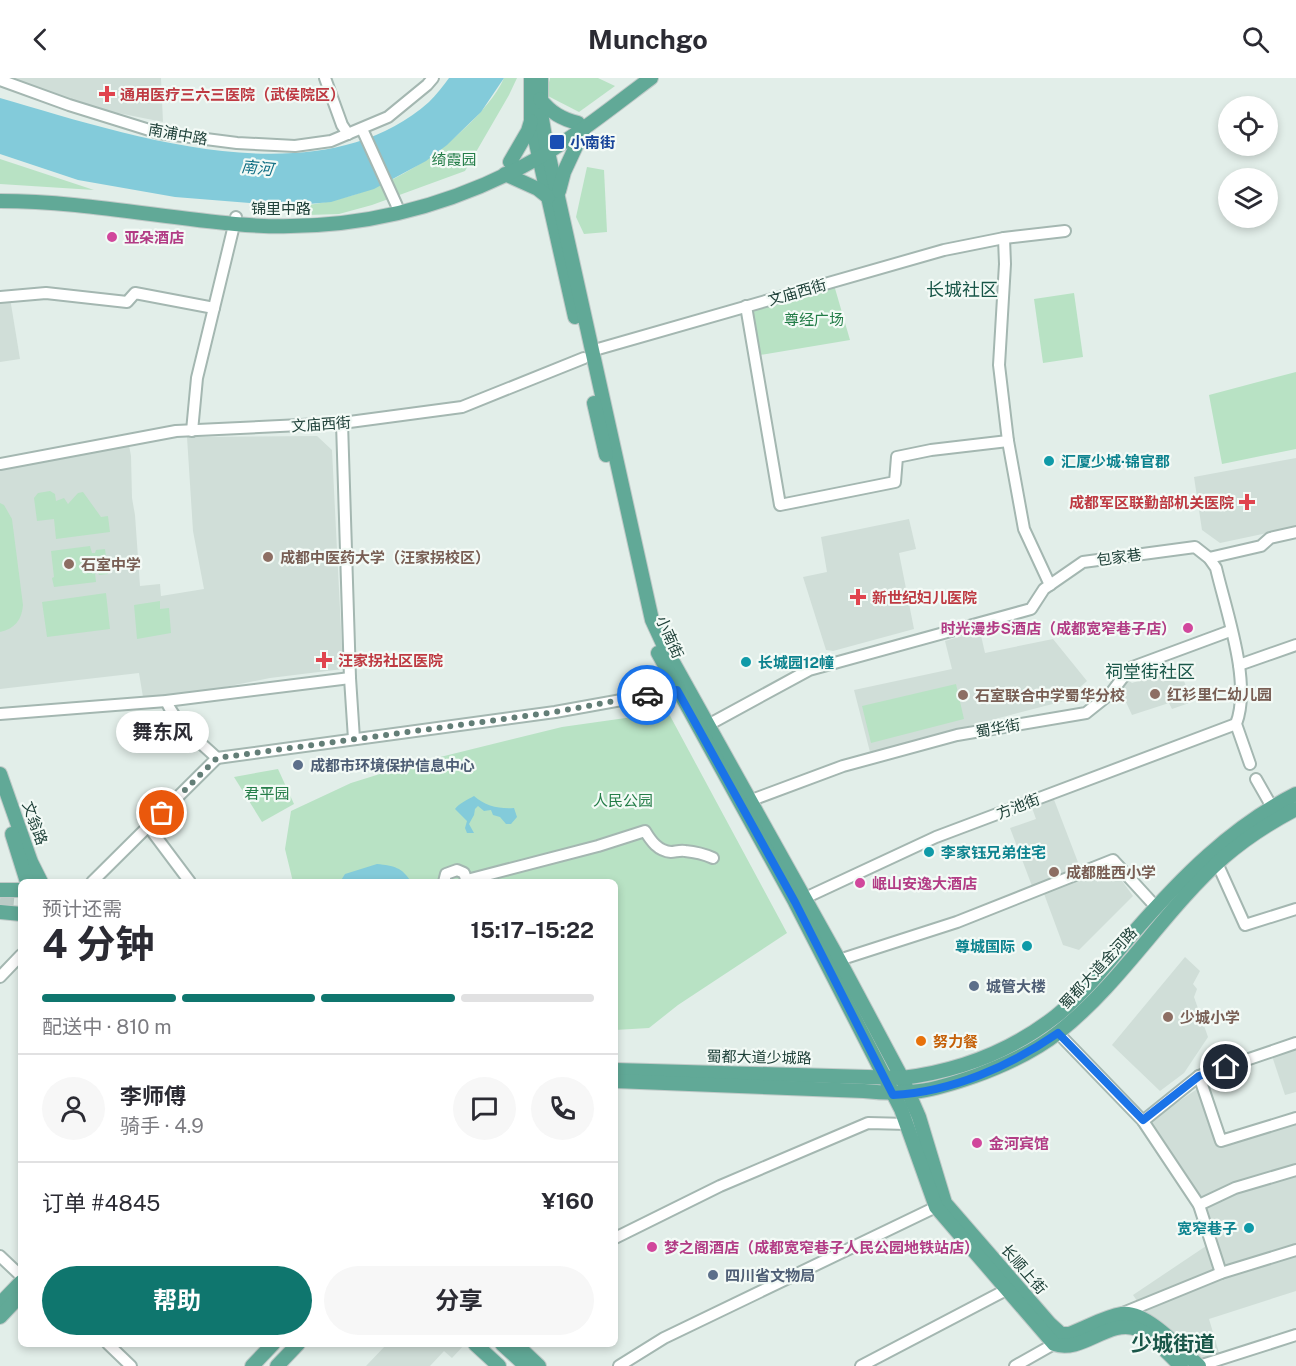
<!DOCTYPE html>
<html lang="zh">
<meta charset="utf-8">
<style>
:root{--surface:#fff;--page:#f7f7f7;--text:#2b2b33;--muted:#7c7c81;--line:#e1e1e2;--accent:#0f766e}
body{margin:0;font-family:"Public Sans","Noto Sans SC",sans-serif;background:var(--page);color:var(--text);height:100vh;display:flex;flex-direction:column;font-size:22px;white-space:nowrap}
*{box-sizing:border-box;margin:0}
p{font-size:20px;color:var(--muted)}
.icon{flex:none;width:33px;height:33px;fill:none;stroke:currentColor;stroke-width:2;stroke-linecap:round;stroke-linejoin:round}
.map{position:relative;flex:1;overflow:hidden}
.details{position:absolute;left:18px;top:801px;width:600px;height:468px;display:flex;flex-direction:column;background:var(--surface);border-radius:9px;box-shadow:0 3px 9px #0003}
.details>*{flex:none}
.fabs{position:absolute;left:1218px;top:18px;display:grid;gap:12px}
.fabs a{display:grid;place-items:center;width:60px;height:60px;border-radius:50%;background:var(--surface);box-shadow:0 3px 9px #0003;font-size:30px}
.pin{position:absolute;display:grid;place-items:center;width:51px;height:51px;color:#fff;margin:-26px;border:3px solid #fff;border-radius:50%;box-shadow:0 2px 6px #0007}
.courier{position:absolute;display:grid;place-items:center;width:60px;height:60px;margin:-30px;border:4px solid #1a73e8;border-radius:50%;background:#fff;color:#222;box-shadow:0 2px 8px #0007}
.bubble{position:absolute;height:42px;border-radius:21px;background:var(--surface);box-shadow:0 3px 9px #0003;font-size:20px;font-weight:700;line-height:42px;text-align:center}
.head em{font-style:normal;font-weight:700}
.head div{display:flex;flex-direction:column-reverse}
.head{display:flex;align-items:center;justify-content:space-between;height:102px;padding:0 24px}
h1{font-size:39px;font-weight:700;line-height:45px}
.bar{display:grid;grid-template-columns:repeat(4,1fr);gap:9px 6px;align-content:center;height:72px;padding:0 24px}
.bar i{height:8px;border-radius:4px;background:var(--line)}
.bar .current{background:var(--accent)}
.bar p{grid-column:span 4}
.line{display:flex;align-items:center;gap:15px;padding:0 24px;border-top:2px solid var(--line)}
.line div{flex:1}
.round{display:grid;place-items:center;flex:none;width:63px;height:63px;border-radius:32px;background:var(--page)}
.primary-button{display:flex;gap:12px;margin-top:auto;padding:12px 24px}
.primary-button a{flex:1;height:69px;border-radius:36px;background:var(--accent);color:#fff;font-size:24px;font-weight:700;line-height:69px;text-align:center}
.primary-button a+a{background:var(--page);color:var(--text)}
header{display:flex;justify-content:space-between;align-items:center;height:78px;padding:0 24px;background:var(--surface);font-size:27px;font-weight:700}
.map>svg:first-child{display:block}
.built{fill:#d0ded8}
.green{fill:#b8e2c4}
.water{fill:#83cbda}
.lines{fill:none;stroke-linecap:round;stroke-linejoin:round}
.major-tunnel{stroke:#bbcbc6;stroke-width:14;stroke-dasharray:14 7;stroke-linecap:butt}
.minor-casing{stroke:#a4b7b1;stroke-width:14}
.major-casing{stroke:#c0cac8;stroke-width:16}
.minor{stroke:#fff;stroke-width:10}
.major{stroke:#61a997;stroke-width:14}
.done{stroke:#637e77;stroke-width:6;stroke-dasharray:0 10.8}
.route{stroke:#1a73e8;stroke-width:8}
.health-dot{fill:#e0444e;stroke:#f3faf6;stroke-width:2}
.transit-dot{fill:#1a4fb4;stroke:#f3faf6;stroke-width:2}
.hotel-dot{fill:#d1479c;stroke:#f3faf6;stroke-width:2}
.culture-dot{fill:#0f9aa8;stroke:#f3faf6;stroke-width:2}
.education-dot{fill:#8d6e63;stroke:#f3faf6;stroke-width:2}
.service-dot{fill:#5c6f8a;stroke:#f3faf6;stroke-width:2}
.food-dot{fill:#e8710a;stroke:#f3faf6;stroke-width:2}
.labels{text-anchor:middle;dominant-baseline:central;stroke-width:4.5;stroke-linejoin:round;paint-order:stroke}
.health-label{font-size:15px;font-weight:bold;fill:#be3a42;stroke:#f3faf6;text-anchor:start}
.street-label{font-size:15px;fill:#1f4139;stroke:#f3faf6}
.transit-label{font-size:15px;font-weight:bold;fill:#164399;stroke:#f3faf6;text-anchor:start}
.park-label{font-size:15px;fill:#247d48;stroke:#f3faf6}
.hotel-label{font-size:15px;font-weight:bold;fill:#b23c85;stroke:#f3faf6;text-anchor:start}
.culture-label{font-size:15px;font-weight:bold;fill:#0d838f;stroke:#f3faf6;text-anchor:start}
.education-label{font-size:15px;font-weight:bold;fill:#785e54;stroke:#f3faf6;text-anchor:start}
.service-label{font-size:15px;font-weight:bold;fill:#4e5e75;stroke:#f3faf6;text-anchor:start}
.food-label{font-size:15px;font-weight:bold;fill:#c56008;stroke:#f3faf6;text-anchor:start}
.water-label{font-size:16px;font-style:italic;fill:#127085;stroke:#f3faf6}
.quarter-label{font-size:18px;fill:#195648;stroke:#f3faf6}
.district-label{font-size:21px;font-weight:bold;fill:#195648;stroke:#f3faf6}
</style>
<header><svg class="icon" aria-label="back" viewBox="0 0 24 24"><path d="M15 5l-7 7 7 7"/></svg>Munchgo<svg class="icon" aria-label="search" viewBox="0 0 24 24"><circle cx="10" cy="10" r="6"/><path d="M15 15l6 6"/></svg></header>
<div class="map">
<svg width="1296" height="1288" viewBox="0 0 1296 1288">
<rect width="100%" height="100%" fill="#e2eee9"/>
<g class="built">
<polygon points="6,0 161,0 163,44 98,31"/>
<polygon points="10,220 20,281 0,284 0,221"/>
<polygon points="317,358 332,372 343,591 270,600 210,612 143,619 139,595 0,611 0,391 129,367 131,378 132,420 135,437 140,508 160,506 161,518 204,511 193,453 187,359"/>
<polygon points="1296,380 1296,449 1220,465 1202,452 1194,399"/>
<polygon points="909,441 916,471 899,475 914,551 833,573 826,572 803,499 827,494 821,459"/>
<polygon points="980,553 985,575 1053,561 1087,603 1064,623 870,674 854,612 952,591 945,563"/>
<polygon points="1179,590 1192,624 1172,631 1169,625 1132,637 1119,609 1127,601 1132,605"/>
<polygon points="1053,719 1084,800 1112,789 1133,818 1079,872 1063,867 1040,805 1032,808 1010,750 1036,741 1031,727"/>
<polygon points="1185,879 1200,893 1193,906 1197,911 1194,919 1208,959 1184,995 1160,1013 1112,967"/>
<polygon points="1296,969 1296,1014 1285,1017 1272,978"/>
<polygon points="1206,1005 1224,1057 1296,1035 1296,1213 1209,1241 1220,1278 1199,1284 1146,1236 1133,1217 1209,1166 1196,1134 1139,1050"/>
<polygon points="387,1266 465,1266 452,1280 444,1273 430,1288 366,1288"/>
</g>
<g class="green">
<path d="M 504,0 L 517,0 L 509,17 L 465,93 L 372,127 L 339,136 L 308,137 L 309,127 C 371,118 423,91 467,48 C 481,34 496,18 504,0 Z"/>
<polygon points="550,0 598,0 615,8 579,34 546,17"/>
<polygon points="0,81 94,112 0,106"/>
<polygon points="587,89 604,92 607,154 584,156 576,139"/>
<polygon points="834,207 850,262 760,277 751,231"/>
<polygon points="1074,215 1083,279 1043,285 1034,221"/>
<polygon points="1296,294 1296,371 1222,386 1209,317"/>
<polygon points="50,413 55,416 56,423 64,420 68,426 78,415 83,414 101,439 108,438 110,454 56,461 54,441 37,443 34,420 38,415"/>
<path d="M 0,425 L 4,427 L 12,441 L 23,527 C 22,541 15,551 0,554 Z"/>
<polygon points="90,468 92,475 95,475 96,472 105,471 108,496 99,497 98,495 95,495 96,504 54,509 52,500 54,499 51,473"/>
<polygon points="106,515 110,551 47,559 42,524"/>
<polygon points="160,523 160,531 169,530 171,555 137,561 134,527"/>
<polygon points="956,606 964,641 871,665 862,628"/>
<polygon points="668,634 787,855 678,927 649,950 615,952 615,804 293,804 285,771 291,733 351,705 412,686 562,649"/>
<polygon points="278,691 294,726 262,744 234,699"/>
</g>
<g class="water">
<path d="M 449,0 L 504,0 L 481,34 L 447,67 L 426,83 L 374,111 L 331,124 L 286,128 L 175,119 L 78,102 L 0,76 L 0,20 C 125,56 317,123 429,24 C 436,17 443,8 449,0 Z"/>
<path d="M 474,718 C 485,728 499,731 514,730 L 517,739 L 511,746 L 506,746 L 500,739 L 493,737 L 491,732 L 484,733 L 478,728 L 475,731 L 474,737 L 469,746 L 474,755 L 467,755 L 465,750 L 467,743 L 455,731 C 458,726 469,721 474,718 Z"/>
<path d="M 377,786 C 394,788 402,789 411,804 L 340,804 L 345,796 Z"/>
</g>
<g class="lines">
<polyline class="major-tunnel" points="0,822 21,824"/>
<g class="minor-casing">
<g id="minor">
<polyline points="325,0 342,47 348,56"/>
<polyline points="0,2 69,27 159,55 237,65 295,68 331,63 388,39 427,7 433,0"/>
<polyline points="362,51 397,128"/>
<polyline points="1004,160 1005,186 999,287 1008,363 1024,451 1050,507"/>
<polyline points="0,219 46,215 127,224 135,215 214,230"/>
<polyline points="746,228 780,427 895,404 897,379 931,372 1008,363"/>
<polyline points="591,273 944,172 1004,160 1065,153"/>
<polyline points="342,345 350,600 354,661"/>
<polyline points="192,353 197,300 236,139"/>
<polyline points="0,386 176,353 342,345 462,329 584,280"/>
<polyline points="1209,480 1261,468 1270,460 1296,454"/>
<polyline points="1239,587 1296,567"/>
<path d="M 166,623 C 177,647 198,662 217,680"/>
<polyline points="0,636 166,623 350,600"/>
<path d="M 708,647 L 809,592 L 1031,531 L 1044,511 L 1083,484 L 1195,469 L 1209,480 L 1216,490 C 1226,533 1252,605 1236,646 L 1250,686"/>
<polyline points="217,680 555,634 677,612"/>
<polyline points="1256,701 1272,729"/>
<polyline points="749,723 843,688 957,657 1086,635 1111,615 1130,590 1230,553"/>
<polyline points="148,748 190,804"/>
<polyline points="1217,785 1245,847 1296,831"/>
<path d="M 467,802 L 598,768 L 645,753 C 651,763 658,773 671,774 C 675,774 680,772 685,773 C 696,774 704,776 713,780"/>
<polyline points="92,804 217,680"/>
<polyline points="444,804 446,796 457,792 464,795 467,804"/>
<polyline points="805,820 936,759 1236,646"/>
<polyline points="839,882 957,844 1113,782 1156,829"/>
<polyline points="0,899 21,877"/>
<polyline points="1058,955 1143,1043 1199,1127 1221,1195"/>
<polyline points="1199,998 1221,1063 1296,1040"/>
<polyline points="1143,1043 1199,998 1296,965"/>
<polyline points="1199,1127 1235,1110 1296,1092"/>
<polyline points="615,1160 720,1108 868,1045 908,1046"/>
<polyline points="0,1178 21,1198"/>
<polyline points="1123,1235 1221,1195 1296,1172"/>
<polyline points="108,1266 131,1288"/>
<polyline points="619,1288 664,1260 936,1129"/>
<polyline points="861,1288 1006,1212"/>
<polyline points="1015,1288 1054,1266"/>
<polyline points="1199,1288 1296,1257"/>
</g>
</g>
<g class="major-casing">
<g id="major">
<polyline points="531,0 531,43 575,239"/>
<path d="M 541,0 L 541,35 L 546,65 L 652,542 L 664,568 L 839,882 L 902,1000 L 919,1039 L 945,1125 L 1050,1246 L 1061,1256 L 1069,1256 C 1086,1250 1104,1239 1122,1236 C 1146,1232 1182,1273 1199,1288"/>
<path d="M 540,21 C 551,35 562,41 578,45"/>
<polyline points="510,84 528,53 531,43"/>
<polyline points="505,96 538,111 548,119"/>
<polyline points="559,113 564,94 584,51"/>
<path d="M 0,123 C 79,123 157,139 235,146 C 343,156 446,132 540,79 C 579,56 615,27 651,0"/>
<polyline points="594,325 606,377"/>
<path d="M 658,575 L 795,824 L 901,1031 L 936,1129 L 1054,1266 C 1082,1276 1109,1240 1137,1251 C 1153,1258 1168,1276 1181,1288"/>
<polyline points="0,696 31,784 41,804"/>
<polyline points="12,756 27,804"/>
<polyline points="0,812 21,812"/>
<polyline points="0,834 21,836"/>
<path d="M 615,992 L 902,1000 C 959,993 1010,974 1056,938 C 1086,914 1109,883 1134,854 C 1181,800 1231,749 1296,716"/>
<path d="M 615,1003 L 864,1013 C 909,1018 932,1013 975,998 C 1005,987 1034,974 1059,954 C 1122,904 1164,832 1224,779 C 1246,760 1271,744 1296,731"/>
<polyline points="0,1226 21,1204"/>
<polyline points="0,1239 17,1221"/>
<polyline points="475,1266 499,1288"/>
<polyline points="502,1266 526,1288"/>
<polyline points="521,1271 539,1288"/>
<polyline points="252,1288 273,1266"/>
<polyline points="277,1288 298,1266"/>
</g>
</g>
<use href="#minor" class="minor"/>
<use href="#major" class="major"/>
</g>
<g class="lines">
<polyline class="done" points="162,735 217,680 555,634 647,617"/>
<path class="route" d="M 647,617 L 677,612 L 795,824 L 893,1017 C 952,1014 1010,988 1058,955 L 1143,1042 L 1199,998 L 1226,989"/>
</g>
<g class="health-dot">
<path d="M104 7h6v6h6v6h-6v6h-6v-6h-6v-6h6z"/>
<path d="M1244 415h6v6h6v6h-6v6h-6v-6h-6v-6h6z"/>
<path d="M855 510h6v6h6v6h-6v6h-6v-6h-6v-6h6z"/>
<path d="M321 573h6v6h6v6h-6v6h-6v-6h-6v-6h6z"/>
</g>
<rect class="transit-dot" x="549" y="56" width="16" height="16" rx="3"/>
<g class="hotel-dot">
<circle cx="112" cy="159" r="6"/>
<circle cx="1188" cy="550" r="6"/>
<circle cx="860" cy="805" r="6"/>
<circle cx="977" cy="1065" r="6"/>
<circle cx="652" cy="1169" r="6"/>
</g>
<g class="culture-dot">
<circle cx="1049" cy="383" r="6"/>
<circle cx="746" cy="584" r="6"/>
<circle cx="929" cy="774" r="6"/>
<circle cx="1027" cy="868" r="6"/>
<circle cx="1249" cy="1150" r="6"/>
</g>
<g class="education-dot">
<circle cx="268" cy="479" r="6"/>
<circle cx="69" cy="486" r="6"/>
<circle cx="1155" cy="616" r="6"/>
<circle cx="963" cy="617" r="6"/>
<circle cx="1054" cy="794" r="6"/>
<circle cx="1168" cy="939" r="6"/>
</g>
<g class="service-dot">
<circle cx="298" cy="687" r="6"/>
<circle cx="974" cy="908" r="6"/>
<circle cx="713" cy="1197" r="6"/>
</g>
<circle class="food-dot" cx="921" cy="963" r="6"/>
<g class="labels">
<g class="health-label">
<text x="120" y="16">通用医疗三六三医院（武侯院区）</text>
<text x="1234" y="424" text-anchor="end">成都军区联勤部机关医院</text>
<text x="872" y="519">新世纪妇儿医院</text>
<text x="338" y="582">汪家拐社区医院</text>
</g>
<g class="street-label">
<text transform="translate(178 56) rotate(10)">南浦中路</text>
<text x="281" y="130">锦里中路</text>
<text transform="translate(797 214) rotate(-16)">文庙西街</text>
<text transform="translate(321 346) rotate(-4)">文庙西街</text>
<text transform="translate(1119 479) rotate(-8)">包家巷</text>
<text transform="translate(670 559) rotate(66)">小南街</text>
<text transform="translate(998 650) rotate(-10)">蜀华街</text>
<text transform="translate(1018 728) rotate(-21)">方池街</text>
<text transform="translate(35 745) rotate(70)">文翁路</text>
<text transform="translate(1098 890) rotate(-47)">蜀都大道金河路</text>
<text transform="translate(759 979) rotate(1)">蜀都大道少城路</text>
<text transform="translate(1024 1191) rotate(49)">长顺上街</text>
</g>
<g class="transit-label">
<text x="570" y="64">小南街</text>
</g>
<g class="park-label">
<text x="454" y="81">绮霞园</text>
<text x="814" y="241">尊经广场</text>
<text x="267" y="715">君平园</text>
<text x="623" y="722">人民公园</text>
</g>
<g class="hotel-label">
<text x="124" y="159">亚朵酒店</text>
<text x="1176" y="550" text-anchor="end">时光漫步S酒店（成都宽窄巷子店）</text>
<text x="872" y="805">岷山安逸大酒店</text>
<text x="989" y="1065">金河宾馆</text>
<text x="664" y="1169">梦之阁酒店（成都宽窄巷子人民公园地铁站店）</text>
</g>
<g class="culture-label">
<text x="1061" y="383">汇厦少城·锦官郡</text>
<text x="758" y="584">长城园12幢</text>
<text x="941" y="774">李家钰兄弟住宅</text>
<text x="1015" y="868" text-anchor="end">尊城国际</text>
<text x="1237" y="1150" text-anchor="end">宽窄巷子</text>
</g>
<g class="education-label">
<text x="280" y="479">成都中医药大学（汪家拐校区）</text>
<text x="81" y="486">石室中学</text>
<text x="1167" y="616">红衫里仁幼儿园</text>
<text x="975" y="617">石室联合中学蜀华分校</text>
<text x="1066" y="794">成都胜西小学</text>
<text x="1180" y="939">少城小学</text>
</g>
<g class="service-label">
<text x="310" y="687">成都市环境保护信息中心</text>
<text x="986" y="908">城管大楼</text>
<text x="725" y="1197">四川省文物局</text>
</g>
<g class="food-label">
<text x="933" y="963">努力餐</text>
</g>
<g class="water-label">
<text transform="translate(257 90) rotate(6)">南河</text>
</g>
<g class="quarter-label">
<text x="962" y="211">长城社区</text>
<text x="1150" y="593">祠堂街社区</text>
</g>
<g class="district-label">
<text x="1173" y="1265">少城街道</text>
</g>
</g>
</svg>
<div class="fabs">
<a><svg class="icon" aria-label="locate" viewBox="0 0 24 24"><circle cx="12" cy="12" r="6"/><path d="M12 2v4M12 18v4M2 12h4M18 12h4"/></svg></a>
<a><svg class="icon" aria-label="layers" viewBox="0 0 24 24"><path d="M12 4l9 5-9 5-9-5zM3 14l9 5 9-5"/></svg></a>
</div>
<div class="pin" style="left:162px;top:735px;background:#ea580c"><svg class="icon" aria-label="bag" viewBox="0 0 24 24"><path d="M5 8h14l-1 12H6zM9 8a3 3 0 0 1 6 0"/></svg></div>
<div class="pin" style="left:1226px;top:989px;background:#1f2937"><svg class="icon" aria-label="home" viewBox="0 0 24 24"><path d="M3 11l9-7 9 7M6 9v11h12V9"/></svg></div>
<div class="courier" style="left:647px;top:617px"><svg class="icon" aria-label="car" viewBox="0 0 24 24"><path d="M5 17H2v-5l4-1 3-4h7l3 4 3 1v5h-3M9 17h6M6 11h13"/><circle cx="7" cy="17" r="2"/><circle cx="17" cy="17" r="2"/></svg></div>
<div class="bubble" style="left:116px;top:633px;width:93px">舞东风</div>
<section class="details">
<div class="head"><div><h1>4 分钟</h1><p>预计还需</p></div><em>15:17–15:22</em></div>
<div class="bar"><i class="current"></i><i class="current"></i><i class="current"></i><i></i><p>配送中 · 810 m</p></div>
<div class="line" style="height:108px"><a class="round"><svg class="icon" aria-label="person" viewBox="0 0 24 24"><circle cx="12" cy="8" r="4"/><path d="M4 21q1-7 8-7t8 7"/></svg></a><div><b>李师傅</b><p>骑手 · 4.9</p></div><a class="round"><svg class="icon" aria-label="chat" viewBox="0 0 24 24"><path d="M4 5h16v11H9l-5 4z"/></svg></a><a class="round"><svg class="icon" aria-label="phone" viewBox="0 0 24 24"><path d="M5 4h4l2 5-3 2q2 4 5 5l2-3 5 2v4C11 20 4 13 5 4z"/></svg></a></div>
<div class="line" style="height:78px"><div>订单 #4845</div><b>¥160</b></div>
<div class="primary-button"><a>帮助</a><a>分享</a></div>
</section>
</div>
